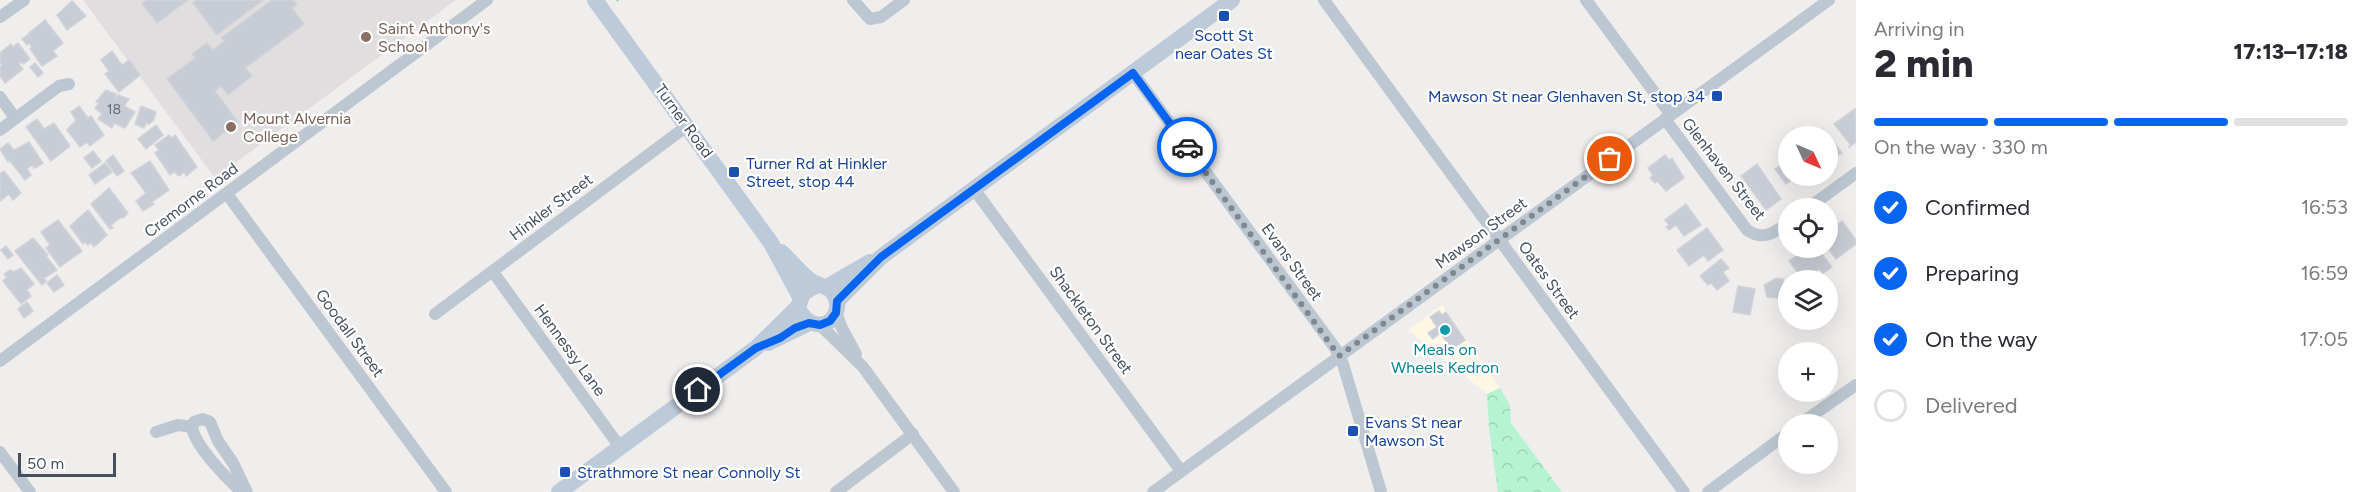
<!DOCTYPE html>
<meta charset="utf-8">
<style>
:root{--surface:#fff;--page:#f7f7f7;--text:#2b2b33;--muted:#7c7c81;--line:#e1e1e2;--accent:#0765f1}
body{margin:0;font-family:Figtree,sans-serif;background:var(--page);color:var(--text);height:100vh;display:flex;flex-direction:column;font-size:22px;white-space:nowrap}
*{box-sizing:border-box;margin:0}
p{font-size:20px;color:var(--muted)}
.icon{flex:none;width:33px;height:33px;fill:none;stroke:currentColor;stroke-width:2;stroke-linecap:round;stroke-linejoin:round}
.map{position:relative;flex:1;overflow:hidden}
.details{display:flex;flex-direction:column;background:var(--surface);width:510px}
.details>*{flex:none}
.needle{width:39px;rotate:134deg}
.controls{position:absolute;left:1778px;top:126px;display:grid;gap:12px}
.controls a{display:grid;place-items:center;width:60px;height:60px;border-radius:50%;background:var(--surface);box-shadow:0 6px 24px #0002;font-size:30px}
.scale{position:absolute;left:18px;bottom:15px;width:98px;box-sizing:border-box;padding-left:6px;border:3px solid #44505d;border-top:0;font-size:16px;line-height:21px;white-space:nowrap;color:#44505d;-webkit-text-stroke:4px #fff;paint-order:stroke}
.pin{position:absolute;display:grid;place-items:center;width:51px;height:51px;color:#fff;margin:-26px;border:3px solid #fff;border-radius:50%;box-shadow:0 2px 6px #0007}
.courier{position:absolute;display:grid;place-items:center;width:60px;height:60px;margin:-30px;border:4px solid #0765f1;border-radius:50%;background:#fff;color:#222;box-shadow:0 2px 8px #0007}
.overview em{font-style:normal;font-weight:800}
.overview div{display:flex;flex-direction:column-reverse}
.overview{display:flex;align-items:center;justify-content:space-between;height:102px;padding:0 18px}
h1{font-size:39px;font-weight:800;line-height:45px}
.bar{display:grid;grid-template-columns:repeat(4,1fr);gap:9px 6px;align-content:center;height:72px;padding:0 18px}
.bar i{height:8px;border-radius:4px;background:var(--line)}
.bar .on{background:var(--accent)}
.bar p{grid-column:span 4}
ol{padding:0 18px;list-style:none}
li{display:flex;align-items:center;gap:18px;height:66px}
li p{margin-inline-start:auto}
li .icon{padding:6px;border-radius:50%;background:var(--accent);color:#fff;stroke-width:4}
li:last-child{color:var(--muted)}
li i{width:33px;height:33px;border:3px solid var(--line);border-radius:50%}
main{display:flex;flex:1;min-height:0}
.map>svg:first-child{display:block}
.commercial{fill:#fef7e4}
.education{fill:#e1dedf}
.forest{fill:url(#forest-crowns)}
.building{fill:#c8ccd4;stroke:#d0d3da;stroke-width:1.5}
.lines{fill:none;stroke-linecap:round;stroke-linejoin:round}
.path{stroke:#6bd4a4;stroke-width:2;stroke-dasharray:4.5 3;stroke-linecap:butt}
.street{stroke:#bcc7d1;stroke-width:12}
.secondary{stroke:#bdcad9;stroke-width:16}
.done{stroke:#80878f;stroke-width:6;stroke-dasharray:0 10.8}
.route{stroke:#0765f1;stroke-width:8}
.transit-dot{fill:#1a4fb4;stroke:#fff;stroke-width:2}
.education-dot{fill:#8d6e63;stroke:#fff;stroke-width:2}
.culture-dot{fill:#0f9aa8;stroke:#fff;stroke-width:2}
.labels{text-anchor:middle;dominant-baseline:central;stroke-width:4.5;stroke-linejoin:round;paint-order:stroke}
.number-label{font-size:14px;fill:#656f7b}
.education-label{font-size:16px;fill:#785e54;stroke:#fff;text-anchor:start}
.transit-label{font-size:16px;fill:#164399;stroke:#fff;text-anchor:start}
.street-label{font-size:16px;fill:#44505d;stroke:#fff}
.culture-label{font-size:16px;fill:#0d838f;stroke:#fff}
</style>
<main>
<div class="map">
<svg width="1856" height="492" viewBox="0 0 1856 492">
<defs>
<pattern id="forest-crowns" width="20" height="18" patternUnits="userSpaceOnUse" patternTransform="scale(1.5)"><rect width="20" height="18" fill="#b6f3d0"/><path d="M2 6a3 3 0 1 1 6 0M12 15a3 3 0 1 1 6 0" fill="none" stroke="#9ed2b5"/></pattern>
</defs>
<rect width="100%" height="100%" fill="#f0eded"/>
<polygon class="commercial" points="1442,305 1500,388 1487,394 1408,330"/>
<polygon class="education" points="83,0 456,0 215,178"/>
<polygon class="forest" points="1500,388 1510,405 1511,423 1562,492 1498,492 1489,429 1487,394"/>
<g class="building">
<polygon points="147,0 188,0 157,23 142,4"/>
<polygon points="196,0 263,0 217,35 193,3"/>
<polygon points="272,0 293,0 297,5 292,8 304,24 245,68 252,76 228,95 221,86 215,91 238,122 213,141 167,79 195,58 192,54 207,43 213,50 224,41 221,38"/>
<polygon points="72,1 86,16 67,30 57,15"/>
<polygon points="45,20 63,43 53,51 57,56 42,66 30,49 32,47 29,43 27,45 22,39 28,35 30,37 28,34"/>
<polygon points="18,43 30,59 23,64 22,62 19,64 23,69 5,83 0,76 0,67 2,65 0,62 1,52 11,44 13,47"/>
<polygon points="112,51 122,65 129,60 140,75 119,92 105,74 109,71 101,60"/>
<polygon points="35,63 43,73 38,77 30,67"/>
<polygon points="106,90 116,94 114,100 118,95 129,99 124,106 135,112 125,128 114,123 112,128 98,119 102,114 95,108 99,103 96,102"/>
<polygon points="79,106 88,118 91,116 104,135 90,146 87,142 80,147 67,130 76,120 71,112"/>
<polygon points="141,106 156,112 154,120 149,124 146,123 144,128 135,124"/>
<polygon points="1855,109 1856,142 1849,147 1850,144 1834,124"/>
<polygon points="37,119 44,129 54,123 70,146 51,161 26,127"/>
<polygon points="156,125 163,135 146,149 138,139"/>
<polygon points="169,135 171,138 175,135 197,167 186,176 184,172 179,176 174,172 170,175 155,153 159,150 155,145"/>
<polygon points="1830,137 1842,153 1828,162 1827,139"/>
<polygon points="29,142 43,163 37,167 34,168 32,165 27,169 31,175 25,180 9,160 8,162 0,149 8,143 14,150"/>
<polygon points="93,151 101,161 92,168 84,158"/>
<polygon points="113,155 124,171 117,176 106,161"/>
<polygon points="1665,155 1669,160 1672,158 1684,178 1666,191 1657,181 1655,183 1650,178 1653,175 1648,168"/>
<polygon points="150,161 169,190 152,202 154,204 143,211 136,201 146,193 131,173"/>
<polygon points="1788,161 1788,176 1798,176 1786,184 1775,169"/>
<polygon points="105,163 112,172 95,184 89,175"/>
<polygon points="1757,164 1781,199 1766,210 1741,176"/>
<polygon points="4,171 21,193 13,200 9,194 0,201 0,174"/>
<polygon points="109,188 128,213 123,218 120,218 111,225 113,228 110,229 91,204"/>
<polygon points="1686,204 1701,225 1684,236 1676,225 1669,230 1666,227 1669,225 1665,220"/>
<polygon points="88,210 107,235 94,247 91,243 88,245 85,242 83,244 70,226"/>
<polygon points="58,220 82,251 60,267 46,248 50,245 41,232"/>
<polygon points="1842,221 1856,240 1856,244 1836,259 1827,247 1827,232"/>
<polygon points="1707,228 1723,250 1708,261 1704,255 1689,266 1677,250"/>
<polygon points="33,238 48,255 46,256 57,270 44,278 46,281 42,285 15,251"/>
<polygon points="6,246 13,255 8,259 1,250"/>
<polygon points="1808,248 1817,248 1832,267 1823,273 1819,269 1803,280 1789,261"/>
<polygon points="1721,259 1729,268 1723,272 1729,281 1717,290 1711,283 1708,285 1700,276"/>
<polygon points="21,268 34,284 27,290 31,296 21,304 3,281 7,277 4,274 10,270 14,272"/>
<polygon points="57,275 64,285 54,292 47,283"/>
<polygon points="1777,278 1783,279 1787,299 1767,297 1764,285"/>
<polygon points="1738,286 1755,289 1750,315 1733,312"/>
<polygon points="27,302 33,311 24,318 18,309"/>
<polygon points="1439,311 1442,315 1446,312 1465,340 1452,349 1440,333 1433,339 1428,333 1437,327 1430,317"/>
</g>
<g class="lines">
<polyline class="path" points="617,1 618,0"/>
<g class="street">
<polyline points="853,0 870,19 881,17 904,0"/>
<polyline points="1324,0 1684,492"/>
<polyline points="1586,0 1671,115"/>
<polyline points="0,17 24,0"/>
<polyline points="1133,73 1335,348 1343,364 1381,492"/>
<polyline points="0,97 15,118"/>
<path d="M 1665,119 L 1747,230 C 1763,241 1774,233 1788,223"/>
<polyline points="0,130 59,86 69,84"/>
<polyline points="974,189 1181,471"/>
<polyline points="227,194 446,492"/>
<polyline points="1808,208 1856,173"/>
<polyline points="493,272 620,447"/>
<polyline points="836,313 842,328 856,354"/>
<polyline points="435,314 687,126"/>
<polyline points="820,325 863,367 954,492"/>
<polyline points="0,361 487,0"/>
<polyline points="1800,424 1856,385"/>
<polyline points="156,432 178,425 192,427"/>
<polyline points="0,452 30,492"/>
<path d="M 242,492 C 227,479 195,446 192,427 L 194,422 L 203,419 L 210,422 L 218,441 L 233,463 L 247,492"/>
<polyline points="836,492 913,434"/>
<polyline points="1153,492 1829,0"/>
<polyline points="1708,492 1788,433"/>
</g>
<g class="secondary">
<polyline points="595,0 771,243 800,297"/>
<path d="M 781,252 C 791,261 800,273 811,281 C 817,286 826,285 832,291 C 836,296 838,302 837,308 C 833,332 804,328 798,307 L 803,293 L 817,285"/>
<polyline points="827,287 870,262"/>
<polyline points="837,301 881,257 1232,0"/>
<polyline points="768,343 809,323"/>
<polyline points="559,492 756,348 798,307"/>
</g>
</g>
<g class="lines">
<polyline class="done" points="1187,147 1339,356 1610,159"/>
<polyline class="route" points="698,390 756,348 780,338 795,328 809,323 820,325 830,321 836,313 837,301 881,257 1133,73 1187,147"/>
</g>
<g class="transit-dot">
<rect x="1218" y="10" width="12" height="12" rx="3"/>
<rect x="1711" y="90" width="12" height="12" rx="3"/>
<rect x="728" y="166" width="12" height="12" rx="3"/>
<rect x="1347" y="425" width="12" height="12" rx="3"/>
<rect x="559" y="466" width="12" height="12" rx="3"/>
</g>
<g class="education-dot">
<circle cx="366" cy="37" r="6"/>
<circle cx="231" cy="127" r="6"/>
</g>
<circle class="culture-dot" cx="1445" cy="330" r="6"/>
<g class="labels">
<g class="number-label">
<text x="114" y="109">18</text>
</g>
<g class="education-label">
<text x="378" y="28">Saint Anthony's<tspan x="378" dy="18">School</tspan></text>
<text x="243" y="118">Mount Alvernia<tspan x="243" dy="18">College</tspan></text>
</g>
<g class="transit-label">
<text x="1224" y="35" text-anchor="middle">Scott St<tspan x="1224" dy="18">near Oates St</tspan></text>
<text x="1705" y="96" text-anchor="end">Mawson St near Glenhaven St, stop 34</text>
<text x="746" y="163">Turner Rd at Hinkler<tspan x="746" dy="18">Street, stop 44</tspan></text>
<text x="1365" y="422">Evans St near<tspan x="1365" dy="18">Mawson St</tspan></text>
<text x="577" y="472">Strathmore St near Connolly St</text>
</g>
<g class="street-label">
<text transform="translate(684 121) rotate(54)">Turner Road</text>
<text transform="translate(1724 169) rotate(52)">Glenhaven Street</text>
<text transform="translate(191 200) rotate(-37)">Cremorne Road</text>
<text transform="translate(551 207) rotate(-37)">Hinkler Street</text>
<text transform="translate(1481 233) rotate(-36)">Mawson Street</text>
<text transform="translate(1292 262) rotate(54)">Evans Street</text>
<text transform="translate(1549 280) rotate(54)">Oates Street</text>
<text transform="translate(1091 320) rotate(54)">Shackleton Street</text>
<text transform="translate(350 333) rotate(54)">Goodall Street</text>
<text transform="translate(570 350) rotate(54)">Hennessy Lane</text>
</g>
<g class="culture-label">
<text x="1445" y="349">Meals on<tspan x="1445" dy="18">Wheels Kedron</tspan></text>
</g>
</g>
</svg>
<div class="controls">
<a><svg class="needle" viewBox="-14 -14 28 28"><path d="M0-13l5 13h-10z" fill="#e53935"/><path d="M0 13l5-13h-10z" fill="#7c7c81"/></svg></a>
<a><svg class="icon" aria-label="locate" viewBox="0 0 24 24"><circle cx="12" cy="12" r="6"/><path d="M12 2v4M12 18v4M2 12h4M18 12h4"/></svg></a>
<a><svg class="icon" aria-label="layers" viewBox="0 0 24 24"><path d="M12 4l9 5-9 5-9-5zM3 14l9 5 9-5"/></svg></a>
<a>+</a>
<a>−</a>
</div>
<div class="scale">50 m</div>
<div class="pin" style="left:1610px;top:159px;background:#ea580c"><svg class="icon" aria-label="bag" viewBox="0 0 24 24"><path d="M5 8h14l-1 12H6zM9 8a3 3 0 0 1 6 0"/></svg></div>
<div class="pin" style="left:698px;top:390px;background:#1f2937"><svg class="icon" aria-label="home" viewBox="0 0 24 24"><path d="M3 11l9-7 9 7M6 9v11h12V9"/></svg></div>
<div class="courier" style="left:1187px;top:147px"><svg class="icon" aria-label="car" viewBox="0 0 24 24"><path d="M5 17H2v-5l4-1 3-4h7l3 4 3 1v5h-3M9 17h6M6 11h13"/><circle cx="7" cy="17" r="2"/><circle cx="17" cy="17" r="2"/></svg></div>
</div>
<section class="details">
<div class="overview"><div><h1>2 min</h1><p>Arriving in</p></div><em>17:13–17:18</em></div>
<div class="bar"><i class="on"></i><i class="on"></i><i class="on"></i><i></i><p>On the way · 330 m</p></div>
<ol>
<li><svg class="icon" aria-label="check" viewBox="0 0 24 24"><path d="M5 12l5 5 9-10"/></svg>Confirmed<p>16:53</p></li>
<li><svg class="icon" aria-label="check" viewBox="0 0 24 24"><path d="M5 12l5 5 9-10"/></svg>Preparing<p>16:59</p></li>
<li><svg class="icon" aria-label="check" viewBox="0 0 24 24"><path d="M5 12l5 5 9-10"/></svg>On the way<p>17:05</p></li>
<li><i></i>Delivered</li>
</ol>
</section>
</main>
